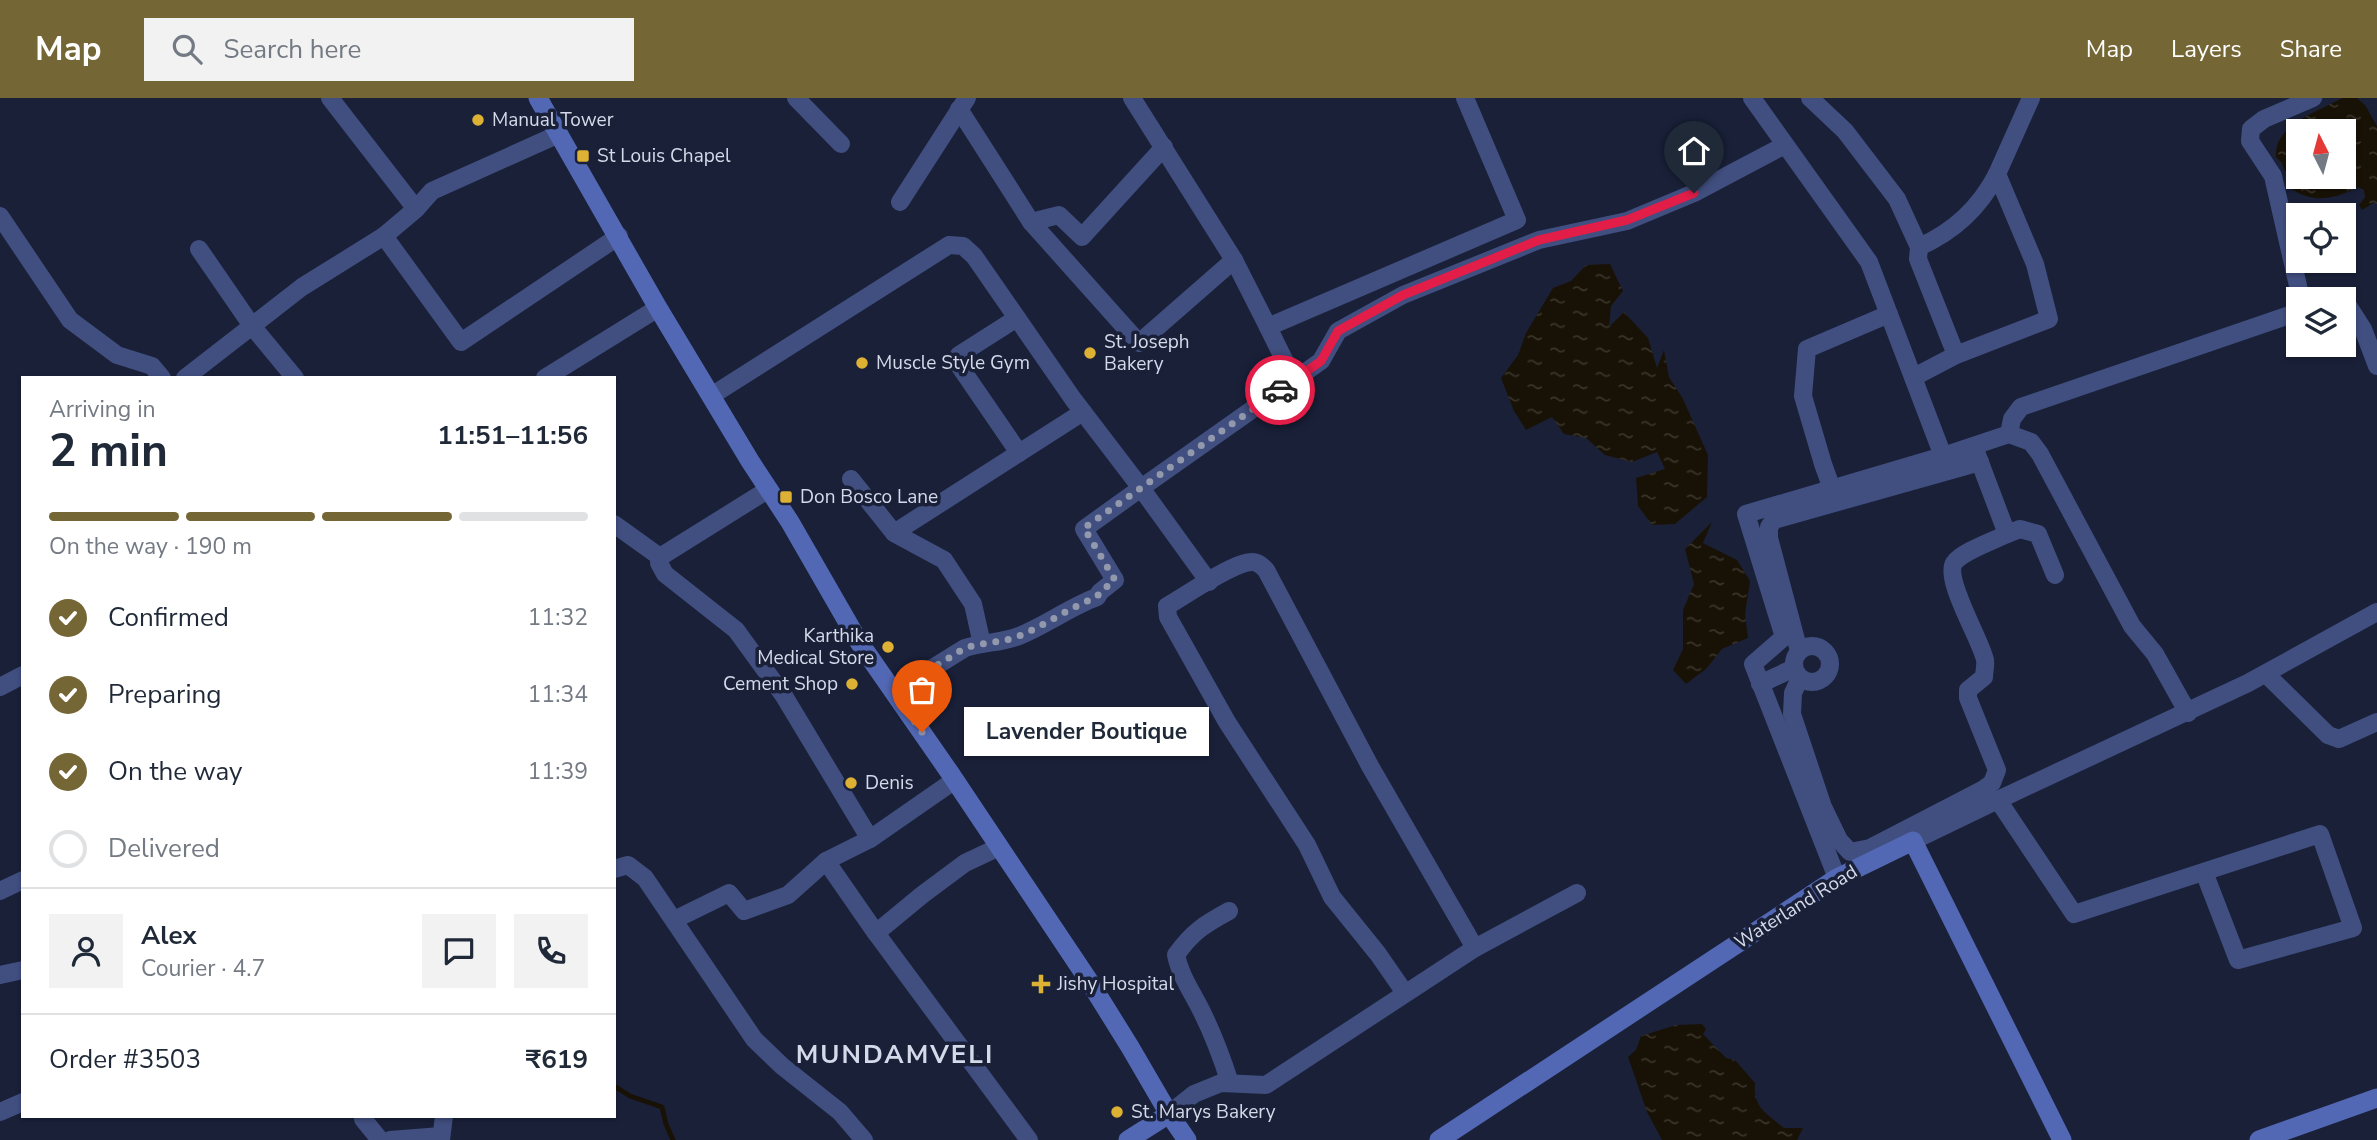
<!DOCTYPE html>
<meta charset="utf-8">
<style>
:root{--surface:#fff;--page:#f2f2f3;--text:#1f2937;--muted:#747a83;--line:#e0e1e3;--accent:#746635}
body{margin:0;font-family:"Nunito Sans",sans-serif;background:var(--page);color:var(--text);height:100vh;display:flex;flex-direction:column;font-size:26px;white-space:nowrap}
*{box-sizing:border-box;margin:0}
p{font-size:23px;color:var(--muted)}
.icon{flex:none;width:38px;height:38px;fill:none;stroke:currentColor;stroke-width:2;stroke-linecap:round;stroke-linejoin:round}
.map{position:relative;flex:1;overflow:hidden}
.side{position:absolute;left:21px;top:278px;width:595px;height:742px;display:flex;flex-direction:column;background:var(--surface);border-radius:0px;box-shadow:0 2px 5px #0004}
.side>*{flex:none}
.needle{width:46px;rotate:354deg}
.tools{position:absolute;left:2286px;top:21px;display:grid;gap:14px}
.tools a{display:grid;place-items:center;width:70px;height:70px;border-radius:0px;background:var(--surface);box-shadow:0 2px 5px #0004;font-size:35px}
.pin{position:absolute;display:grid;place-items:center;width:60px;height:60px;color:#fff;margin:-72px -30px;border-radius:50% 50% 50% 0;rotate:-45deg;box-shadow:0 0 7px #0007}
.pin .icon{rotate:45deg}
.courier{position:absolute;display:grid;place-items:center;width:70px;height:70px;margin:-35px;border:5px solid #e11d48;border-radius:50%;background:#fff;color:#222;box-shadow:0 2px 9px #0007}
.bubble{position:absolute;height:49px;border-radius:0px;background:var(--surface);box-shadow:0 2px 5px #0004;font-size:23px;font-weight:700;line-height:49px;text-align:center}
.overview em{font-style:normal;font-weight:700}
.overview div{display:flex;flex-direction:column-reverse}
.overview{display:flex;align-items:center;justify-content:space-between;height:119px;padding:0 28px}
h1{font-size:46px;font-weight:700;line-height:52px}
.bar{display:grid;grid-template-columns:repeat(4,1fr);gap:10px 7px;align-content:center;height:84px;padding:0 28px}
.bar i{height:9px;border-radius:5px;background:var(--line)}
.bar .current{background:var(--accent)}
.bar p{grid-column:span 4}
.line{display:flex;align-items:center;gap:18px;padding:0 28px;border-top:2px solid var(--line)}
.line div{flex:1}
.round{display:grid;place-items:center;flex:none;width:74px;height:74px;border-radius:0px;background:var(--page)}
ol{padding:0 28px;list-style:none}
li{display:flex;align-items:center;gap:21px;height:77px}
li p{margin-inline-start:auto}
li .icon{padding:7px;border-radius:50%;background:var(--accent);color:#fff;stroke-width:4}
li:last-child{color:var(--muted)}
li i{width:38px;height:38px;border:4px solid var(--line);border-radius:50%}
header{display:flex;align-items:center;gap:42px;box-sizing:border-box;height:98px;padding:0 35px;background:var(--accent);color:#fff}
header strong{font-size:33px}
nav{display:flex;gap:38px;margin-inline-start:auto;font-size:24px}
.search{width:490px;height:63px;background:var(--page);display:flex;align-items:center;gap:18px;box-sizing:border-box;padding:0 24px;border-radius:0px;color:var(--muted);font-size:26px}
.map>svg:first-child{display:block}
.water{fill:url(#water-ripples);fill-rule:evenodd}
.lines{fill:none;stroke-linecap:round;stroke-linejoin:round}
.stream{stroke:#181206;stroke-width:5}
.minor{stroke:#414f80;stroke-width:18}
.secondary{stroke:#5268b5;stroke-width:19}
.done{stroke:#9399ac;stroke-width:7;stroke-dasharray:0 12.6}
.route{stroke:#e11d48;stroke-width:9}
.poi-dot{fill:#ddb133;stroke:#192038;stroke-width:2.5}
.labels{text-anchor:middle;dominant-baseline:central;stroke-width:7;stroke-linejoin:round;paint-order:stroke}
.poi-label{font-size:19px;fill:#d4daea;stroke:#192038;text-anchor:start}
.street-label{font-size:19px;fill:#d4daea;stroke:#192038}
.district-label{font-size:26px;font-weight:bold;letter-spacing:2px;fill:#d4daea;stroke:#192038}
</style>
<header>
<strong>Map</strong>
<div class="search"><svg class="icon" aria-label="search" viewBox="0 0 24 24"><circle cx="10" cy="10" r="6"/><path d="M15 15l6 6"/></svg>Search here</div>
<nav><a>Map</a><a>Layers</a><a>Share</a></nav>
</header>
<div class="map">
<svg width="2377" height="1042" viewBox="0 0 2377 1042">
<defs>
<pattern id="water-ripples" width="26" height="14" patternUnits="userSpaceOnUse" patternTransform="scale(1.75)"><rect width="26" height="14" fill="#181206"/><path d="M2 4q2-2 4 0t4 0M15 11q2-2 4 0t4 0" fill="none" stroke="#39342a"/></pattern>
</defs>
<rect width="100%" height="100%" fill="#192038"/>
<g class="water">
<path d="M 2342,0 L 2357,0 L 2365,7 L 2377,28 L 2377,107 L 2375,104 L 2362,112 L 2359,107 L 2365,99 L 2364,92 L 2358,89 C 2335,101 2313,106 2292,91 L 2290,76 L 2284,72 L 2282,65 L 2276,59 C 2274,26 2318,14 2342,0 ZM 2343,33 L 2343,79 L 2298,79 L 2298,33 Z"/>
<polygon points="1610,166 1623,193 1611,208 1609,229 1624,214 1648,240 1657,270 1664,252 1669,279 1683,301 1708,357 1707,399 1675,426 1652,427 1638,408 1636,380 1665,371 1657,354 1632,364 1605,357 1586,340 1564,336 1552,319 1526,332 1514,313 1501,280 1518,257 1526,235 1553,190 1571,183 1586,167"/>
<polygon points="1712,424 1703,445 1737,462 1750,483 1745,516 1748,540 1722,551 1706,571 1686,586 1673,572 1683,551 1683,512 1694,486 1685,451"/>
<path d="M 1702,926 L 1706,931 L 1703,936 L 1726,960 L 1735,962 L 1755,985 C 1753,1010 1767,1016 1784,1030 L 1803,1030 L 1797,1042 L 1662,1042 L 1647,1014 L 1628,959 L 1636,952 L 1641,938 L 1676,927 Z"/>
</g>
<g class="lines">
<polyline class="stream" points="614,988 630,998 662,1009 666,1026 673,1042"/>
<g class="minor">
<polyline points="330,0 416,111 432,93 559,36"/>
<polyline points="796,0 841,46"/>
<polyline points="1132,0 1234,162 1268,229 1517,122 1465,0"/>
<polyline points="1752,0 1869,164 1943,358 1746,416 1784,539 1753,566 1837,780"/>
<polyline points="1810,0 1845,33 1897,101 1919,149"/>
<polyline points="959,11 1031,124 1059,117 1082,139 1164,49"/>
<polyline points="1997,76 2031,0"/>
<polyline points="900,104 967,0"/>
<polyline points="0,118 70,222 117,257 152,268 162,280"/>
<polyline points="1031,124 1139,245 1234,162"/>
<polyline points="384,138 416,111"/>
<polyline points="199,151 252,228 302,189 384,138 461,244 619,138"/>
<polyline points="2301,201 2273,78 2250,43 2251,31 2264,21 2313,0"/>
<polyline points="2343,203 2345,203 2363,231 2377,268"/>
<polyline points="1017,220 959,257 956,263 1019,355"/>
<polyline points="1268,229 1294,282"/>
<path d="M 1914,279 L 1956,257 L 1918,161 L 1919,149 C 1953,134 1980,109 1997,76 L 2035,166 L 2049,221 L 1956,257"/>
<polyline points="185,280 252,228 295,280"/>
<polyline points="545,280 658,210"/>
<polyline points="711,298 949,147 963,148 974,158 1073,301 1141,390 1321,263 1338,233 1403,197 1539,142 1627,123 1694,95 1785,47"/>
<polyline points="2009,336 2012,321 2021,309 2298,214"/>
<polyline points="1976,354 2007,436 2020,431 2038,436 2055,477"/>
<polyline points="1943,358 2009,336 2031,344 2040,356 2132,528 2155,556 2188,615"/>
<polyline points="851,381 894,435 944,462 973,506 982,546"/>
<polyline points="769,391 660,459 659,465 665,476 736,532 784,598 870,741 955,682"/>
<polyline points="1832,391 1823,366 1803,298 1807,251 1889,216"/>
<polyline points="614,426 660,459"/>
<polyline points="894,435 1083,314"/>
<circle cx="1812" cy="566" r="18"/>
<polyline points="1799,553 1769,440 1769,429 1774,422 1980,364"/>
<polyline points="2266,576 2328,637 2339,641 2377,624"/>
<path d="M 1800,580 L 1793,595 L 1792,616 L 1823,709 L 1839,742 L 1850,754 L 1870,750 L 1982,692 L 1992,685 L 1997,672 L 1968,600 L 1968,592 L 1984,579 C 1984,574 1986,567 1985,562 C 1981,542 1944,482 1954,465 C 1961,454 1995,442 2007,436"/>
<polyline points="1760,586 1794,570"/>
<polyline points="0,589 23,577"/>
<path d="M 894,594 L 965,550 C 983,544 1001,545 1019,538 C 1046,527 1070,509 1097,499 L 1100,494 L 1115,482 L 1084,431 L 1141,390 L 1209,484"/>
<polyline points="1998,702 2248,585 2377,514"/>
<polyline points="870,741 826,763 876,835"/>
<polyline points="1913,743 1998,702 2074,816 2320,736 2353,830 2238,862 2204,774"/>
<polyline points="999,749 965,765 922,797 876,835 1029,1042"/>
<polyline points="614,771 628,767 645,780 754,941 782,968 840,1014 864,1042"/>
<polyline points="0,793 23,782"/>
<path d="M 1229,813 C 1205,826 1192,834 1176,857 C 1180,877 1192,894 1201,912 C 1213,936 1222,960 1230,985"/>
<polyline points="674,822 729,795 744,813 788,797 826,763"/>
<polyline points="1475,850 1577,795"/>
<polyline points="0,877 23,872"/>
<polyline points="0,1014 23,1004"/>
<path d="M 1169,1016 L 1194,996 L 1221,985 L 1266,987 L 1475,850 L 1370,668 L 1266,472 C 1262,468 1258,464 1252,464 C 1233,464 1185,498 1167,508 L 1168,519 L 1227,624 L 1307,747 L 1332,799 L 1378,856 L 1405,895"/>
<polyline points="363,1021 380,1042"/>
<polyline points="390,1042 441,1038"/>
<polyline points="441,1042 444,1018"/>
</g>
<g class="secondary">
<polyline points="538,0 658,210 750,363 790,424 859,544 950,675 1089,883 1130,949 1169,1016 1187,1042"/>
<polyline points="1128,1042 1169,1016"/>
<polyline points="1439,1042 1837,780 1913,743 2062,1042"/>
<polyline points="2259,1042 2377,1000"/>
</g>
</g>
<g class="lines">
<path class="done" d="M 922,634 L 894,594 L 965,550 C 983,544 1001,545 1019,538 C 1046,527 1070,509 1097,499 L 1100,494 L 1115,482 L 1084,430 L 1280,292"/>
<polyline class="route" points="1280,292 1321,263 1338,233 1403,197 1539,142 1627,122 1694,95"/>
</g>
<g class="poi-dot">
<circle cx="478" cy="22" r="7"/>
<rect x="576" y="51" width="14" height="14" rx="3.5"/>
<circle cx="1090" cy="255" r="7"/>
<circle cx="862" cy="265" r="7"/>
<rect x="779" y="392" width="14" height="14" rx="3.5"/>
<circle cx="888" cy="549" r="7"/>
<circle cx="852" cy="586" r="7"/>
<circle cx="851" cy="685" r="7"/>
<path d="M1037.5 875.5h7v7h7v7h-7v7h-7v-7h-7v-7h7z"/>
<circle cx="1117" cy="1014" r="7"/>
</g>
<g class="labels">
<g class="poi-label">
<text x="492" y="22">Manual Tower</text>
<text x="597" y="58">St Louis Chapel</text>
<text x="1104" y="244">St. Joseph<tspan x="1104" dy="22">Bakery</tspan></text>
<text x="876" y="265">Muscle Style Gym</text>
<text x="800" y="399">Don Bosco Lane</text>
<text x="874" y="538" text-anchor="end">Karthika<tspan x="874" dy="22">Medical Store</tspan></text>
<text x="838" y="586" text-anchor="end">Cement Shop</text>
<text x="865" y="685">Denis</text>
<text x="1057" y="886">Jishy Hospital</text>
<text x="1131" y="1014">St. Marys Bakery</text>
</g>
<g class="street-label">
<text transform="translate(1796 809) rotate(-32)">Waterland Road</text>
</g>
<g class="district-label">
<text x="895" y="956">MUNDAMVELI</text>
</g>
</g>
</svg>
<div class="tools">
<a><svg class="needle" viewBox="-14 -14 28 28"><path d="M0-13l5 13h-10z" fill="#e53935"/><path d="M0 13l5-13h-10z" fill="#747a83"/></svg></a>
<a><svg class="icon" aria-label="locate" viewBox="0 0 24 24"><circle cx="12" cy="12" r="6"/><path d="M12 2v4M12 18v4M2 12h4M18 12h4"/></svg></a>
<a><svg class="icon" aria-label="layers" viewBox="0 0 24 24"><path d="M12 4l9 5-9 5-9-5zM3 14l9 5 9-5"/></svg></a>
</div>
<div class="pin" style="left:922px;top:634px;background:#ea580c"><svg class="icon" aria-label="bag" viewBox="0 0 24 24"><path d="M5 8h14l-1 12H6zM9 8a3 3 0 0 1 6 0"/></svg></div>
<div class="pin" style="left:1694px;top:95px;background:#1f2937"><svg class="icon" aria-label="home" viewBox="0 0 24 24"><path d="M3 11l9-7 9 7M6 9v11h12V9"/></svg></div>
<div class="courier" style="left:1280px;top:292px"><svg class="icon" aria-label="car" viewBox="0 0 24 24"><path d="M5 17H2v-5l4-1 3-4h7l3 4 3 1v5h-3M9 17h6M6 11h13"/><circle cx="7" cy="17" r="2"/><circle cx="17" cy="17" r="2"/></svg></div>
<div class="bubble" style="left:964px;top:609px;width:245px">Lavender Boutique</div>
<section class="side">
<div class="overview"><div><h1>2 min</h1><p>Arriving in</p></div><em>11:51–11:56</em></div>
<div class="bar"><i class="current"></i><i class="current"></i><i class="current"></i><i></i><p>On the way · 190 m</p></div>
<ol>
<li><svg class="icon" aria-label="check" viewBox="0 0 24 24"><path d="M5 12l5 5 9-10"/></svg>Confirmed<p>11:32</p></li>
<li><svg class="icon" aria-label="check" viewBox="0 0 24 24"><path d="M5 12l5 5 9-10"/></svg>Preparing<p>11:34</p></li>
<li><svg class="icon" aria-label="check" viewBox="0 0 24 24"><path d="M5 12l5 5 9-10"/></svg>On the way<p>11:39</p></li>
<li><i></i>Delivered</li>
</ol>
<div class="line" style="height:126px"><a class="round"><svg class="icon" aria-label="person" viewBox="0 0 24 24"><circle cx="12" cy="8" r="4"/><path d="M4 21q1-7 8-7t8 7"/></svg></a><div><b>Alex</b><p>Courier · 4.7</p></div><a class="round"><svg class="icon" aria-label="chat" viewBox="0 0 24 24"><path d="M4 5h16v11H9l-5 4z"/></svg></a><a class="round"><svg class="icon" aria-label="phone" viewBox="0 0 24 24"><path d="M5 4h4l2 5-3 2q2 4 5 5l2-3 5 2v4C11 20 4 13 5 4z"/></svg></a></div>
<div class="line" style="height:91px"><div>Order #3503</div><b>₹619</b></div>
</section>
</div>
